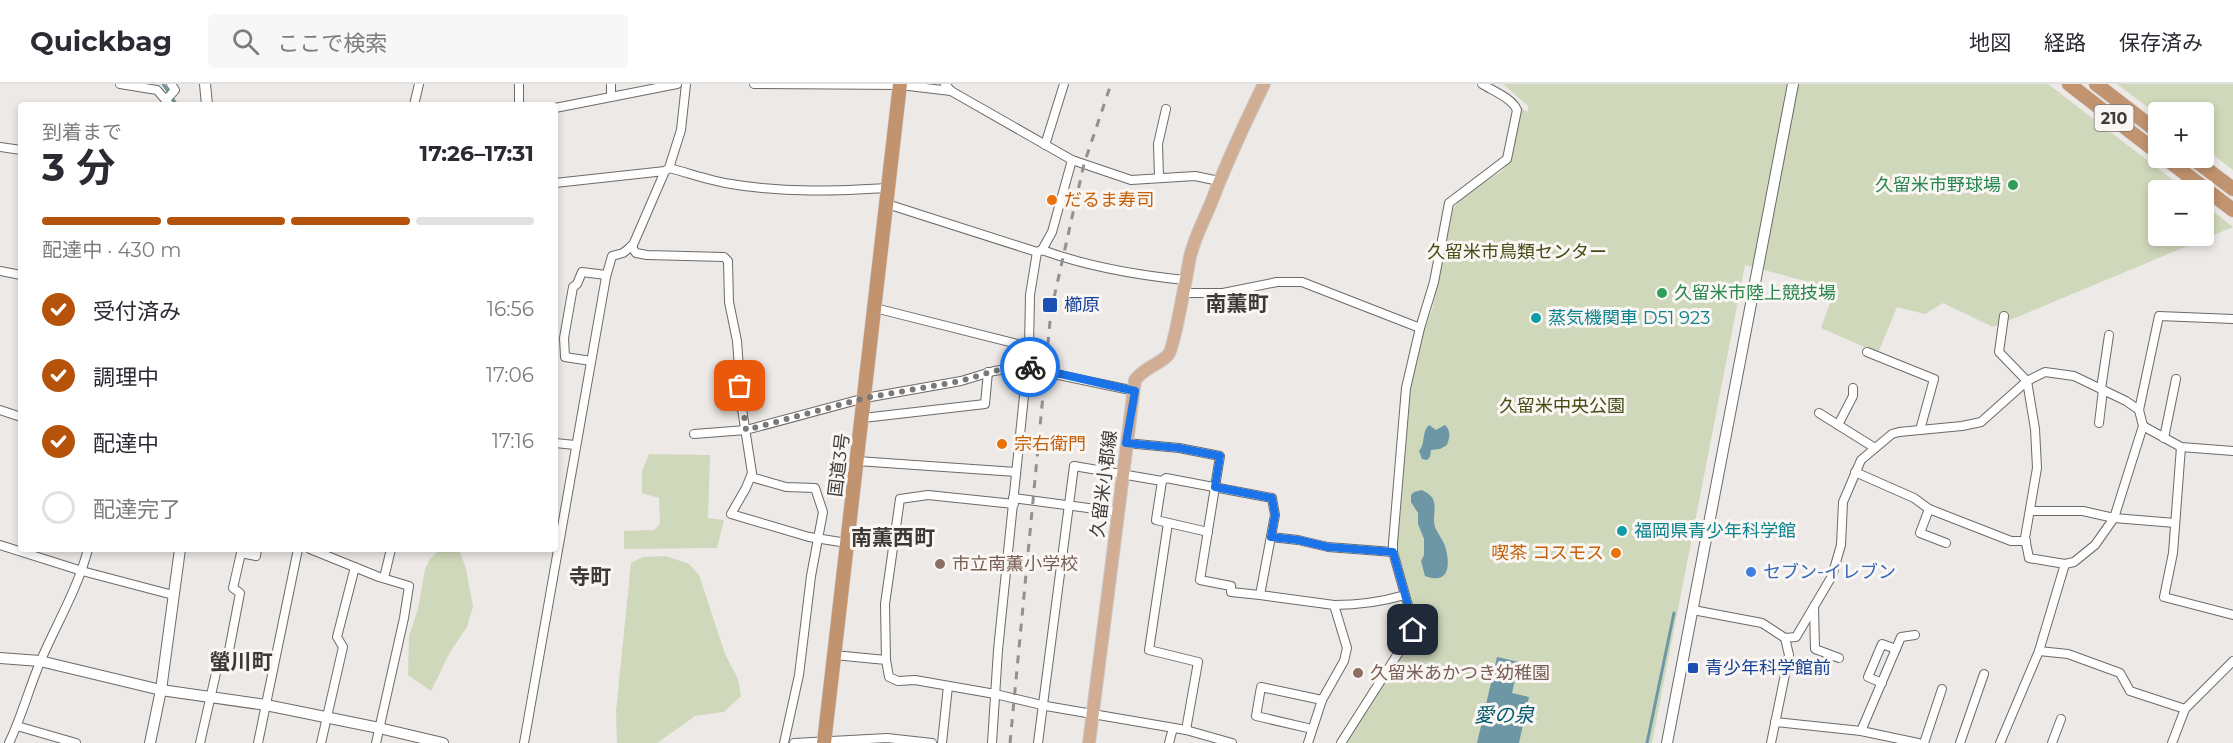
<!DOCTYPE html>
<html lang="ja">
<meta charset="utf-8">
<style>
:root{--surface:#fff;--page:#f7f7f7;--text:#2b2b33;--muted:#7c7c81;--line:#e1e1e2;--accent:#b45309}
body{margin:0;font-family:Montserrat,"Noto Sans JP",sans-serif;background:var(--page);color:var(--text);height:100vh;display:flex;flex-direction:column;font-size:22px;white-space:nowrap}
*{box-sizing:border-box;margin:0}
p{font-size:20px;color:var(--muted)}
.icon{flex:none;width:33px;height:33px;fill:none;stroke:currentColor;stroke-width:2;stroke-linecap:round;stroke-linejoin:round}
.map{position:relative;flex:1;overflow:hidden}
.side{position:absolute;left:18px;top:18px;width:540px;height:450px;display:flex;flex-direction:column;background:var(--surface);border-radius:6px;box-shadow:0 3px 9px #0003}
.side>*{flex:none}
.tools{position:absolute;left:2148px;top:18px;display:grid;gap:12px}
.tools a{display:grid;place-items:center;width:66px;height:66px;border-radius:6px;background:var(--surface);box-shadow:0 3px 9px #0003;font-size:30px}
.pin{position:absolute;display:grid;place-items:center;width:51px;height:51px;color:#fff;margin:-26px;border-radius:12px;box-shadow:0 3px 9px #0006}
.courier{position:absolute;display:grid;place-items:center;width:60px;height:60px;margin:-30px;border:4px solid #1a73e8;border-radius:50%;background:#fff;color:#222;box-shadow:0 2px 8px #0007}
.summary em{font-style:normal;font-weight:700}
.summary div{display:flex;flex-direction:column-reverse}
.summary{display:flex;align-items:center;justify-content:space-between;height:102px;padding:0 24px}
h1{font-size:39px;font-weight:700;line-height:45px}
.bar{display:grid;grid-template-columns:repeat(4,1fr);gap:9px 6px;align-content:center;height:72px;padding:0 24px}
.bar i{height:8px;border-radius:4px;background:var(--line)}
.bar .selected{background:var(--accent)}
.bar p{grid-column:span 4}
ol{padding:0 24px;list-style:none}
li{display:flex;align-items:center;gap:18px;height:66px}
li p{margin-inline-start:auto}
li .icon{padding:6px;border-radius:50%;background:var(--accent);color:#fff;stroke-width:4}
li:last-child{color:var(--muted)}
li i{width:33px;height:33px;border:3px solid var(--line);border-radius:50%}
header{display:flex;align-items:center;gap:36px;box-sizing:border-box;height:84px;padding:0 30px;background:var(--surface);border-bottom:2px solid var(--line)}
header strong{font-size:28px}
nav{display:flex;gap:33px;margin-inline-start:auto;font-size:21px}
.search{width:420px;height:54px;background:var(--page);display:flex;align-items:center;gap:15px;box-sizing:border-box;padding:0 21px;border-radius:6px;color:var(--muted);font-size:22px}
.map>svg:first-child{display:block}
.green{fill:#d0d8bb}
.water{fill:#6d97a5}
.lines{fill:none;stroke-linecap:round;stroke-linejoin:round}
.stream{stroke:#6d97a5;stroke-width:3}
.minor-casing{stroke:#6d6a67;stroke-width:10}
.tertiary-casing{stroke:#6d6a67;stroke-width:12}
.primary-casing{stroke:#c9c8c8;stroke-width:14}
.trunk-casing{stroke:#c9c8c8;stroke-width:15}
.minor{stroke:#fff;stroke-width:8}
.tertiary{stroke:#fff;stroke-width:10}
.primary{stroke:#d1ae93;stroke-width:12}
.trunk{stroke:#c2936f;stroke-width:14}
.rail{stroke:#93918f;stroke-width:3;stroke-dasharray:8 8;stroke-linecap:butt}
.done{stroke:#7b7977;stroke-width:6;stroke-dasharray:0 10.8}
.route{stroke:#1a73e8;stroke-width:8}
.leisure-dot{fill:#2e9e5b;stroke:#faf6f3;stroke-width:2}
.food-dot{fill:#e8710a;stroke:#faf6f3;stroke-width:2}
.transit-dot{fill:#1a4fb4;stroke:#faf6f3;stroke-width:2}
.culture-dot{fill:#0f9aa8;stroke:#faf6f3;stroke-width:2}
.education-dot{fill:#8d6e63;stroke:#faf6f3;stroke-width:2}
.shop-dot{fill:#3f7fe0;stroke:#faf6f3;stroke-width:2}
.labels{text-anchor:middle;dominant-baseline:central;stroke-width:6;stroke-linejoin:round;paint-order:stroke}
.shield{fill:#faf6f3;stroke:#767472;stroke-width:1.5}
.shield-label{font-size:16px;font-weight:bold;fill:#3d3c3b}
.leisure-label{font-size:18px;fill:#27864d;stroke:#faf6f3;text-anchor:end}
.food-label{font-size:18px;fill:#c56008;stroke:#faf6f3;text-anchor:start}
.park-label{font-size:18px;fill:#434d14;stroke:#faf6f3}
.transit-label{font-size:18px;fill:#164399;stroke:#faf6f3;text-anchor:start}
.culture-label{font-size:18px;fill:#0d838f;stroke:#faf6f3;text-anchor:start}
.street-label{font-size:18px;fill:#3d3c3b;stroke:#faf6f3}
.education-label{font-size:18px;fill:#785e54;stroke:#faf6f3;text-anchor:start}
.shop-label{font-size:18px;fill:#366cbe;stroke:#faf6f3;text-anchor:start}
.water-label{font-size:20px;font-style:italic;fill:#005b71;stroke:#faf6f3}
.quarter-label{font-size:21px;font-weight:bold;fill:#3d3937;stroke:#faf6f3}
</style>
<header>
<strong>Quickbag</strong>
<div class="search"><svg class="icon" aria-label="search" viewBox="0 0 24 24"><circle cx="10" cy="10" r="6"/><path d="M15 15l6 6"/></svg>ここで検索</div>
<nav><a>地図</a><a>経路</a><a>保存済み</a></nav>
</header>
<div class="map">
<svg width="2233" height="659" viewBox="0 0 2233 659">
<rect width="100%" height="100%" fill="#ede9e6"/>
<g class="green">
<polygon points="1503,0 2048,0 2186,106 2158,106 2158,152 2204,152 2204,120 2233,143 1993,243 1943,219 1925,230 1897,223 1878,269 1821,244 1835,205 1745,181 1652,659 1342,659 1417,540 1397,465 1411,302 1419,258 1432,226 1453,125 1464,111 1502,87 1511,75 1521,24 1528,28 1528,22"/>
<polygon points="2117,0 2233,0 2233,86 2204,64 2204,28 2158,28 2158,31"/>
<polygon points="649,370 710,371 708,434 724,436 717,464 624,465 624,447 654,446 660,440 659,414 642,409 642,387"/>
<polygon points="440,465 459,465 466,485 473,522 467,543 450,568 431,607 408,591 409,552 418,525 425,485 430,475"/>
<polygon points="666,472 689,480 699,491 725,570 738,595 741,612 724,628 695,632 657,659 617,659 616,627 631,479 643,473"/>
</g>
<g class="water">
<path d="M 1429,341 L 1436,346 L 1445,341 C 1451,347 1450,353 1447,361 L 1440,365 L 1431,366 L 1430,373 L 1427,376 L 1422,375 L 1419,367 C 1426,359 1421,349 1429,341 Z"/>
<path d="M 1422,406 C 1427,409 1430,410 1433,415 C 1437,424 1432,434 1435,443 C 1438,450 1444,457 1446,465 C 1450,482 1449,501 1425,492 L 1421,477 L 1424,471 L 1424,455 L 1418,440 L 1418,429 L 1411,418 L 1411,411 L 1414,408 Z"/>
<polygon points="1497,573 1519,578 1512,609 1529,613 1519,659 1477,659"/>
</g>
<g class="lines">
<g class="stream">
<polyline points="163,0 177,21"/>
<polyline points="1647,659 1674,529"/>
</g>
<g class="minor-casing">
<g id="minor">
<polyline points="120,0 157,6 170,21"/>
<polyline points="519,0 519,21"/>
<polyline points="611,0 611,13"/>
<polyline points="754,0 900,1 951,7"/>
<polyline points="945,0 951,7 1072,76 1131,96 1195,92 1219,97"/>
<polyline points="166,16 175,6 171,0"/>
<polyline points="414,21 419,0"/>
<polyline points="555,24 677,0"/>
<polyline points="1045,61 1064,0"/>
<polyline points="0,63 21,66"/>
<path d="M 669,84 C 689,89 710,97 731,100 C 784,109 836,107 889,104"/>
<polyline points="1159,93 1158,60 1166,25"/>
<polyline points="555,99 665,87"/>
<path d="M 887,120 L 1037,168 L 1042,166 C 1089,183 1135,191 1185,196"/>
<polyline points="631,162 636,169 647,171 724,173 728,177 729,218 737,257 742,325 752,389 746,404 731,430 809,453 847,459"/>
<polyline points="1042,166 1052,148 1072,76"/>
<polyline points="0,187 21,191"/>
<polyline points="1182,209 1223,209 1277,198 1302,198 1420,244"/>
<polyline points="875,224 1029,263"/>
<polyline points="2004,232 1999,268 2027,297 2035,345 2037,384 2025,454 2029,474 2065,480 2074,478 2095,461 2114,434 2143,342 2139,326 2159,232 2233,235"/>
<polyline points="1867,268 1934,295 1920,346"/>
<polyline points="591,277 565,273 564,254 573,203 577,200 582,188 606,191"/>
<polyline points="2101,305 2109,251"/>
<polyline points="0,326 21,333"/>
<polyline points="1819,329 1875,364"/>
<polyline points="863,334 985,320 988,288"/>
<polyline points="2099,339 2103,306"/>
<polyline points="1838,341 1853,312 1853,304"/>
<polyline points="2143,342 2181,363 2233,367"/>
<polyline points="694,350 746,346 865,314 961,297 994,287 1027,282 1040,287 1135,307"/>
<polyline points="2164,354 2176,295"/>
<polyline points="555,359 575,361"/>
<polyline points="1126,359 1179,364 1220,372 1200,496 1231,502 1231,508 1260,511"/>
<polyline points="2181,363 2173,469 2164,513 2233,531"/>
<polyline points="857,377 1016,388"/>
<polyline points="1855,388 1914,414 1929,425 2011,457 2026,457"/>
<polyline points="751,393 786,403 815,404 823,428 811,492 799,591 784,659"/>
<polyline points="1162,397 1156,436 1208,448"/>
<polyline points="1013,414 1118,428"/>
<polyline points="1929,425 1920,449 1946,459"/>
<polyline points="2030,427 2083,427 2114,434 2175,439"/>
<polyline points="1168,439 1149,566 1198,578 1186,646"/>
<polyline points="1271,453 1298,456 1328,463 1393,468"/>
<polyline points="0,461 82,487 173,511"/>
<polyline points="310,465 379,493 409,502 404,534 376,659"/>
<polyline points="384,494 391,465"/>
<path d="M 1334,521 C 1359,521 1381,518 1405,511"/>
<polyline points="1814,523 1815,565 1839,574"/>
<polyline points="1693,526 1762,539 1785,554"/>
<polyline points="2039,567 2068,570 2120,589 2130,607 2185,625"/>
<polyline points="834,571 886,576 889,593 898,597 915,596 995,610 1046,622 1186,646 1232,659"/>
<polyline points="886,576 885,520 900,415 928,411 1014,420"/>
<polyline points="1882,599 1868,593 1882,560 1896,565"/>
<polyline points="1775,638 1861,647 1918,659"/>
<polyline points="17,642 76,659"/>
<polyline points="1312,645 1256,632 1261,603 1322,616"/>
<polyline points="1861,647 1901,553 1915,551"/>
<path d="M 9,659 C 22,632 29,604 41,576 C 57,539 78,504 88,465"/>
<polyline points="200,659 219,576 227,577 240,509 233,504 241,469 256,472 257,465"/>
<polyline points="258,659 298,465"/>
<polyline points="321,659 343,563 337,553 355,483"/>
<polyline points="524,659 606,193 612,172 623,169 633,161 665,87 669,84 681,46 686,0"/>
<polyline points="794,659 887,654 932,659"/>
<polyline points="942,659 948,602"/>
<polyline points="992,659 998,566 1029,263 1030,211 1037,168"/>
<polyline points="1038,659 1074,382 1162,397 1166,394 1272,414 1275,431 1260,511 1334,521 1347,564 1344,577 1322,616 1308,659"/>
<polyline points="1169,659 1173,644"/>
<path d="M 1341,659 L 1413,546 L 1413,539 L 1393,468 L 1393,459 L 1406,304 L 1420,244 L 1434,198 L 1449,119 L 1507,75 L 1517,26 C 1512,14 1493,7 1482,0"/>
<polyline points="1771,659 1789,571 1785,554 1796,553 1832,492 1841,461 1843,418 1861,376 1892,350 1899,348 1962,342 1981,338 2027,297 2045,288 2074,292 2126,317 2139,326"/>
<polyline points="1924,659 1942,605"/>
<polyline points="1960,659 1984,590"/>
<polyline points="2000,659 2039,567 2065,480"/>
<polyline points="2052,659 2061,635"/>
<polyline points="2172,659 2185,625 2233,577"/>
</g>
</g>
<g class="tertiary-casing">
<g id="tertiary">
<polyline points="205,0 207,21"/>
<polyline points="0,574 40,577 161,606 266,621 379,644 443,659"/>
<polyline points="150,659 161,606 180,465"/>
<polyline points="1667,659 1793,0"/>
</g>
</g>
<g class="primary-casing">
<path id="primary" d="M 1089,659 L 1135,296 C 1146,282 1159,281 1168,271 C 1174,265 1187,188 1190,173 C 1195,151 1205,135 1213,114 C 1228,75 1246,37 1264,0"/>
</g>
<g class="trunk-casing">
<g id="trunk">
<polyline points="2069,0 2158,69"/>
<polyline points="2096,0 2158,48"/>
<polyline points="2165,74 2233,126"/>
<polyline points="2192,74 2233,105"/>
<polyline points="824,659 900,0"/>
</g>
</g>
<use href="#minor" class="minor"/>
<use href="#tertiary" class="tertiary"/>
<use href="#primary" class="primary"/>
<use href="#trunk" class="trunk"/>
<polyline class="rail" points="1010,659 1051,227 1084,80 1111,0"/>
</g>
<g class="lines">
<polyline class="done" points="740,302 746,346 865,314 961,297 994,287 1027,282 1030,283"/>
<polyline class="route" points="1030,283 1135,307 1126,359 1179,364 1220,372 1215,403 1272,414 1275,431 1271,453 1298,456 1328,463 1393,468 1413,539 1413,546"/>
</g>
<g class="leisure-dot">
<circle cx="2013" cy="101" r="6"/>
<circle cx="1662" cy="209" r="6"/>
</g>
<g class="food-dot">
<circle cx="1052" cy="116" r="6"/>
<circle cx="1002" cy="360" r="6"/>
<circle cx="1616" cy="469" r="6"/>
</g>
<g class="transit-dot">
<rect x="1042" y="213" width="16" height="16" rx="3"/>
<rect x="1687" y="578" width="12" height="12" rx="3"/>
</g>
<g class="culture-dot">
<circle cx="1536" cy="234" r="6"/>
<circle cx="1622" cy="447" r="6"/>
</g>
<g class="education-dot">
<circle cx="940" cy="480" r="6"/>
<circle cx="1358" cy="589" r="6"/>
</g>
<circle class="shop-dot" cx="1751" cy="488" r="6"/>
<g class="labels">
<rect class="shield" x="2094.5" y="21" width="39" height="26" rx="4.5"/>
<g class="shield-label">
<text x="2114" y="34">210</text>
</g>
<g class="leisure-label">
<text x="2001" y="101">久留米市野球場</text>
<text x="1674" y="209" text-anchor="start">久留米市陸上競技場</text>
</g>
<g class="food-label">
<text x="1064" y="116">だるま寿司</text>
<text x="1014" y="360">宗右衛門</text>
<text x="1604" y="469" text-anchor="end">喫茶 コスモス</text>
</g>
<g class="park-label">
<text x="1517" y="168">久留米市鳥類センター</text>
<text x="1562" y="322">久留米中央公園</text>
</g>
<g class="transit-label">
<text x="1064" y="221">櫛原</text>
<text x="1705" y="584">青少年科学館前</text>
</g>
<g class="culture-label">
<text x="1548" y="234">蒸気機関車 D51 923</text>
<text x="1634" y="447">福岡県青少年科学館</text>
</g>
<g class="street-label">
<text transform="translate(839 381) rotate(-83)">国道3号</text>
<text transform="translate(1104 400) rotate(-83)">久留米小郡線</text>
</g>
<g class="education-label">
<text x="952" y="480">市立南薫小学校</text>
<text x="1370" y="589">久留米あかつき幼稚園</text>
</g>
<g class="shop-label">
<text x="1763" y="488">セブン-イレブン</text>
</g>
<g class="water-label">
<text x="1504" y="631">愛の泉</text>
</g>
<g class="quarter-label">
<text x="1237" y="219">南薫町</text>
<text x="893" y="453">南薫西町</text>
<text x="590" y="492">寺町</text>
<text x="241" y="577">螢川町</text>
</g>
</g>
</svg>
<div class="tools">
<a>+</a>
<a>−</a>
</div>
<div class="pin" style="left:740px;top:302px;background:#ea580c"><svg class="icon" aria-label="bag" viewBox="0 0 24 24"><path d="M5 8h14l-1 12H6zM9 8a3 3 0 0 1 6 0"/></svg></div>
<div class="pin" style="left:1413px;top:546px;background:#1f2937"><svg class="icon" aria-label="home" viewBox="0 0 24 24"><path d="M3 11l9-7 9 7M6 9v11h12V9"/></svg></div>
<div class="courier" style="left:1030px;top:283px"><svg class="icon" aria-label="bike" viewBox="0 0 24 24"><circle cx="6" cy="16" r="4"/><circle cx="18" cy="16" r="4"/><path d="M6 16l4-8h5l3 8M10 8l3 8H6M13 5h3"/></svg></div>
<section class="side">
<div class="summary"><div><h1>3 分</h1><p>到着まで</p></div><em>17:26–17:31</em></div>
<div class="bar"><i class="selected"></i><i class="selected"></i><i class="selected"></i><i></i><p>配達中 · 430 m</p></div>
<ol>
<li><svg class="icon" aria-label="check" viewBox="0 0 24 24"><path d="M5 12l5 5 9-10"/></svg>受付済み<p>16:56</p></li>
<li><svg class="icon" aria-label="check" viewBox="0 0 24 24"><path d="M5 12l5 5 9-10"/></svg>調理中<p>17:06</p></li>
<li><svg class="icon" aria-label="check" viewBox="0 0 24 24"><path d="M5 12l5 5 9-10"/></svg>配達中<p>17:16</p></li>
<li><i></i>配達完了</li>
</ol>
</section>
</div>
